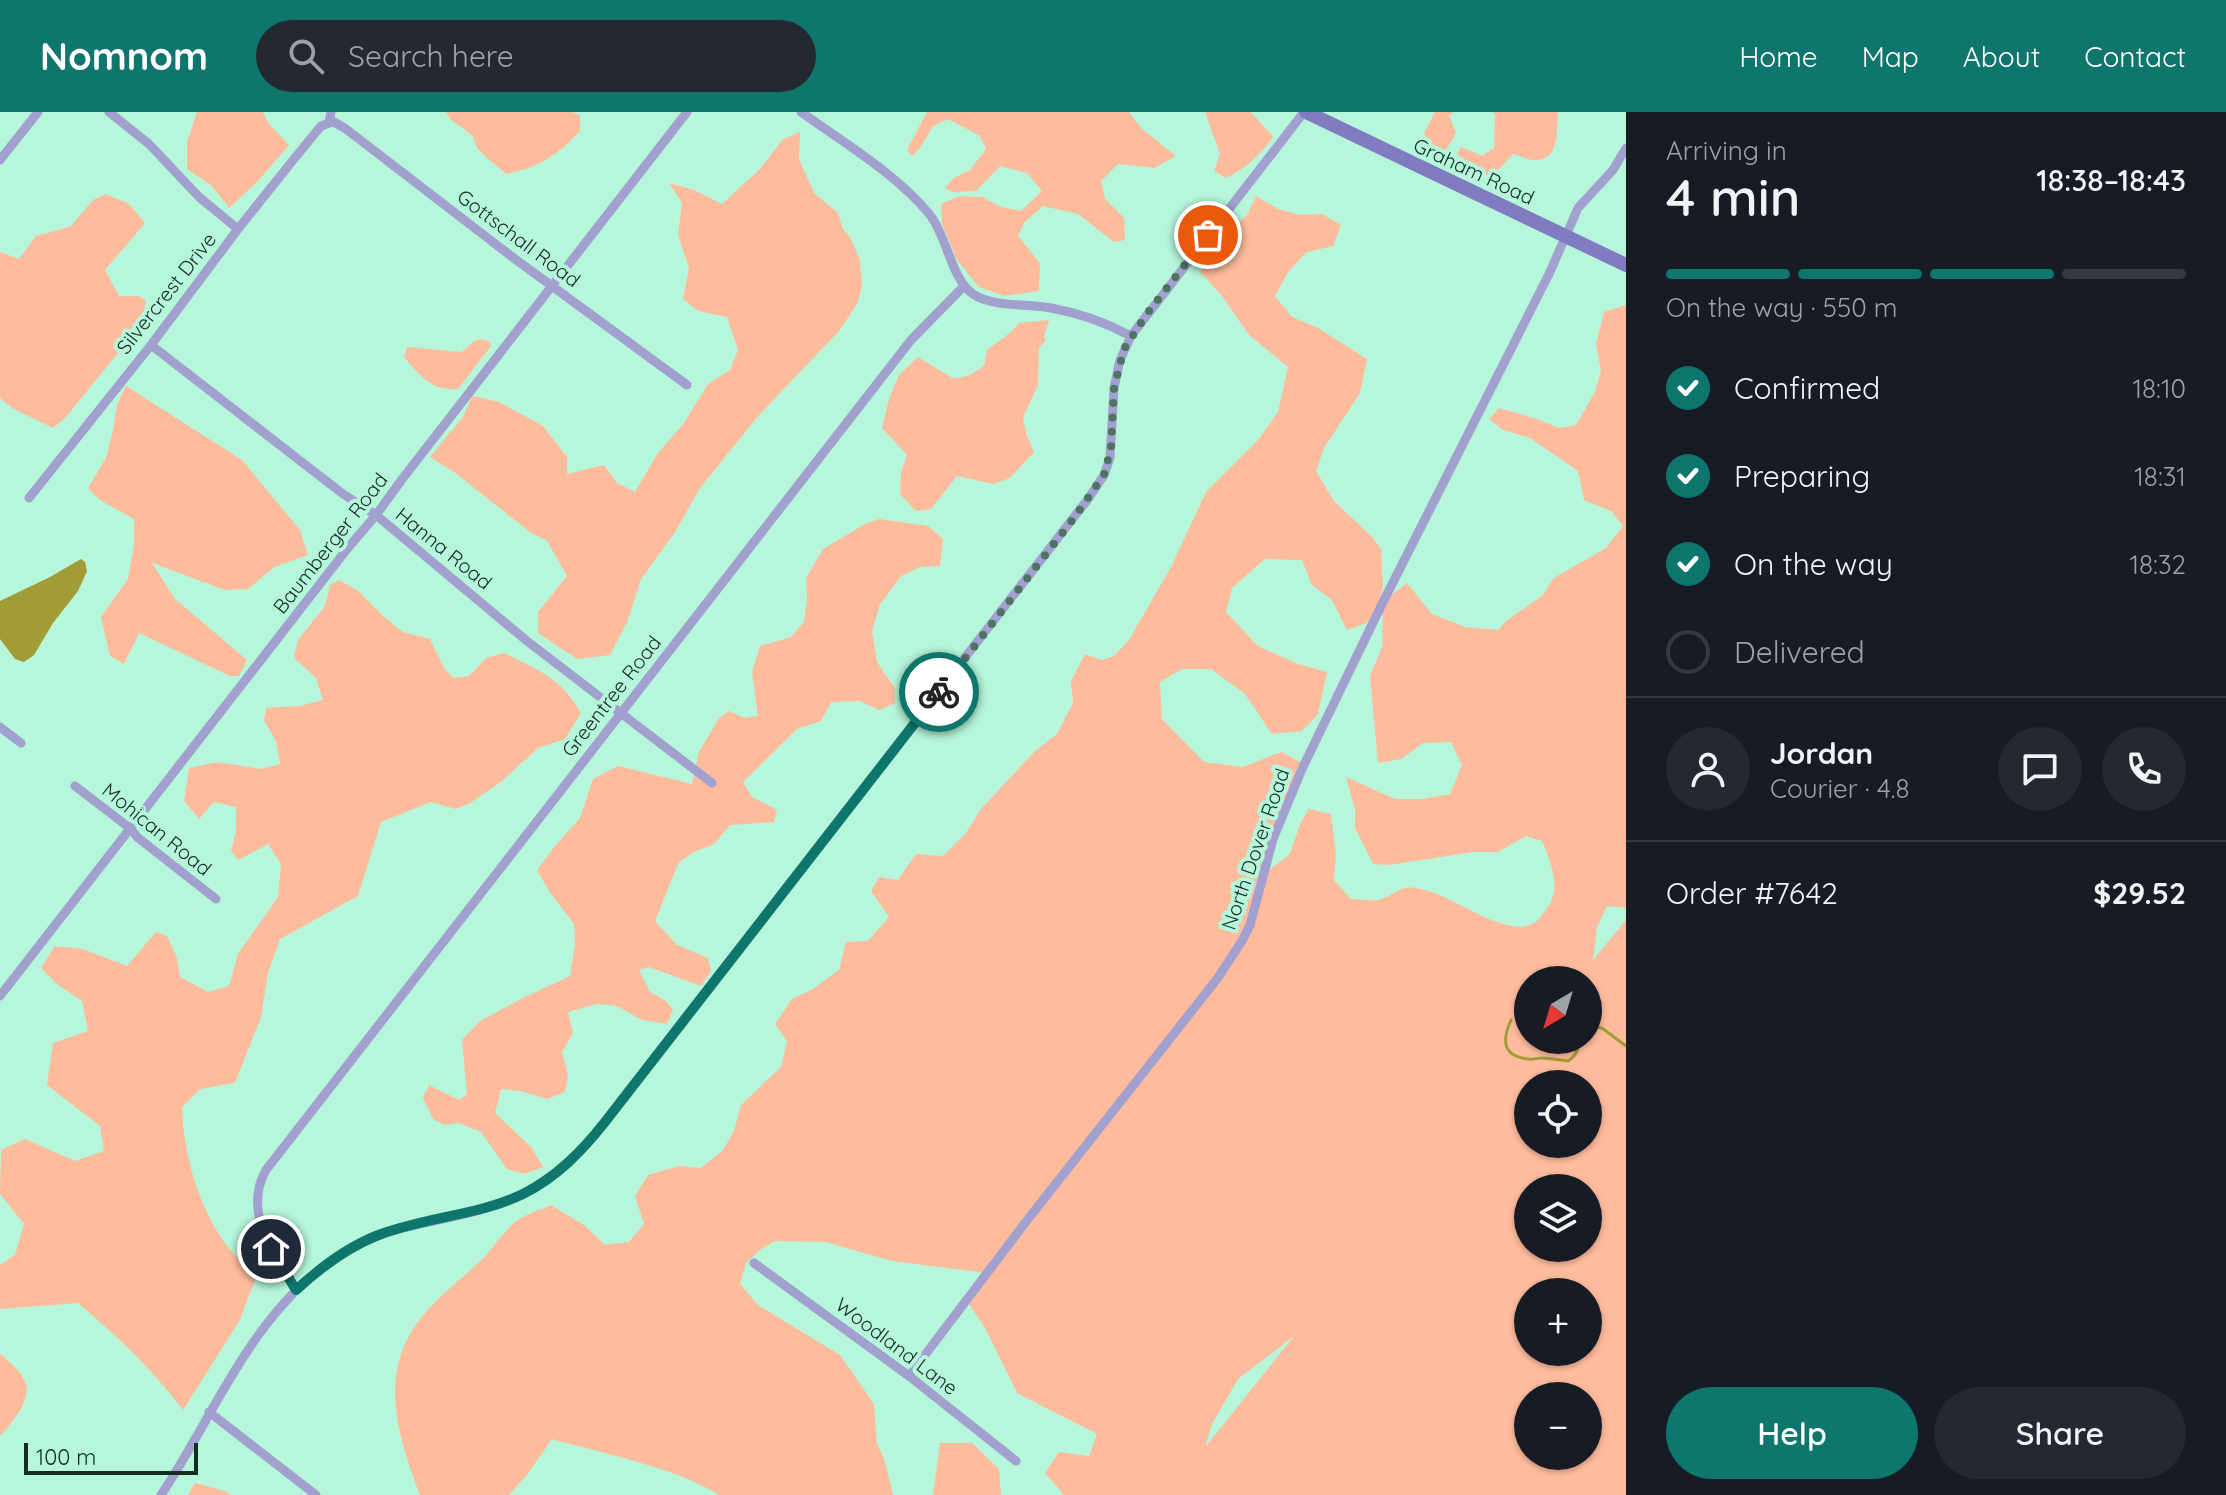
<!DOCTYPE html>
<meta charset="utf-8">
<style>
:root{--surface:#171b24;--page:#242831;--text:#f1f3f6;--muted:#9ea1a6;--line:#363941;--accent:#0f766e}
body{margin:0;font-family:Quicksand,sans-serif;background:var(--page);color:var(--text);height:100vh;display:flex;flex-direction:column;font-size:30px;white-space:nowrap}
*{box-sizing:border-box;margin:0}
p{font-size:26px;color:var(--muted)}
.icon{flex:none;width:44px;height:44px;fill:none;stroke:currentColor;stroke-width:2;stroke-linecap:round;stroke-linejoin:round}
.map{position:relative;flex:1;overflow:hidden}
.panel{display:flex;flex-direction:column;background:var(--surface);width:600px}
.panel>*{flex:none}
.needle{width:52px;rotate:218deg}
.fabs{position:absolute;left:1514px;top:854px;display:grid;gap:16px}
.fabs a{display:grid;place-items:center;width:88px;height:88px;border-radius:50%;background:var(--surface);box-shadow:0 2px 6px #0004;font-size:40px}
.scale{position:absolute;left:24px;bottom:20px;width:174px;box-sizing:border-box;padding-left:8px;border:4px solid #142d23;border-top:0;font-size:22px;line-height:28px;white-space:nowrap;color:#142d23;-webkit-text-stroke:6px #b6f6da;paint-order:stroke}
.pin{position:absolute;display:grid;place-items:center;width:68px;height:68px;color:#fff;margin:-34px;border:4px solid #fff;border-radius:50%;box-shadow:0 2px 8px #0007}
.courier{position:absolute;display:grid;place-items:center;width:80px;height:80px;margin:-40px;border:6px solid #0f766e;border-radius:50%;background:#fff;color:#222;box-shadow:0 2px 10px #0007}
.summary em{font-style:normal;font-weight:600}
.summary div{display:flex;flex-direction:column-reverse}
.summary{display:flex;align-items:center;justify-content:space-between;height:136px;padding:0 40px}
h1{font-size:52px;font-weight:600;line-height:60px}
.bar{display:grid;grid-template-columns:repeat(4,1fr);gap:12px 8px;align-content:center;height:96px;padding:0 40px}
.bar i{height:10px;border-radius:6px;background:var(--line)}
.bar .on{background:var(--accent)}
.bar p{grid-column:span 4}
.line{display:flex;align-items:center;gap:20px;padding:0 40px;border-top:2px solid var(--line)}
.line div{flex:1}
.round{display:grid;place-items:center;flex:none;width:84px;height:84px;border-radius:42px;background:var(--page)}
ol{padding:0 40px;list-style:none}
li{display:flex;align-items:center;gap:24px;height:88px}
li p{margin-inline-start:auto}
li .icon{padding:8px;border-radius:50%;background:var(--accent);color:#fff;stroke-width:4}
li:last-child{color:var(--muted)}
li i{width:44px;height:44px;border:4px solid var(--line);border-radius:50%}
.action{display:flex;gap:16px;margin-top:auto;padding:16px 40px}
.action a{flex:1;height:92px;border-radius:48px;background:var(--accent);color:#fff;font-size:32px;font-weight:600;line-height:92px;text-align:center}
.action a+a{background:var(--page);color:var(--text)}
header{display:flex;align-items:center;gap:48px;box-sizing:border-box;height:112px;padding:0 40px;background:var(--accent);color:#fff}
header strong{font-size:38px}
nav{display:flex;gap:44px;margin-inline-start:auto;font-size:28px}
.search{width:560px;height:72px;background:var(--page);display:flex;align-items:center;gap:20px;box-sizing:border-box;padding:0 28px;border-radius:44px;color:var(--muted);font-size:30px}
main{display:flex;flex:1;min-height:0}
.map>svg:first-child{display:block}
.green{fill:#febc9d;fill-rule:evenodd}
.water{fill:#a29c37}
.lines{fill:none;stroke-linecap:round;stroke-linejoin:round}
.stream{stroke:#a29c37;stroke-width:3}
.minor{stroke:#a1a0cf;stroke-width:9}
.secondary{stroke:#817cc2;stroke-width:14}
.done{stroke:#4d7363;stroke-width:8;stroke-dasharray:0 14.4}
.route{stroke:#0f766e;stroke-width:10}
.labels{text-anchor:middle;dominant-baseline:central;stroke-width:8;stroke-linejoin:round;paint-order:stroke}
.street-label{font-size:20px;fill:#142d23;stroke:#b6f6da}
</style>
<header>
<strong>Nomnom</strong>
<div class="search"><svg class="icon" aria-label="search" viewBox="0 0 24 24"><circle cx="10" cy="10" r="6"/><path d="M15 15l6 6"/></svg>Search here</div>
<nav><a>Home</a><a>Map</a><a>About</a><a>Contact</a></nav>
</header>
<main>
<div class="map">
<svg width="1626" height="1383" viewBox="0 0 1626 1383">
<rect width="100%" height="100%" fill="#b6f6da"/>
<g class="green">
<polygon points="197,0 263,0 269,12 289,33 258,69 229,96 212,74 187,57 187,30"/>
<path d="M 446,0 L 572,0 L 580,3 L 580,19 C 557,44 539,55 506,62 L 486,45 L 477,36 L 472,23 L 451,8 Z"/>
<polygon points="927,0 1129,0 1142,17 1176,44 1154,56 1118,52 1101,69 1105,87 1124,106 1125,128 1114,130 1078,102 1043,94 1024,111 1018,124 1040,151 1039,179 1004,184 979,175 957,148 942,112 941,92 960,84 982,85 1001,95 1021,99 1042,79 1027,61 1000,54 976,79 953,80 945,76 954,66 970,58 986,37 980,24 948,7 933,14 920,36 912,44 907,38"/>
<path d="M 1205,0 L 1251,0 L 1273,25 C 1261,42 1245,57 1226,66 L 1214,59 L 1220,42 Z"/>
<polygon points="1435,0 1453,0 1449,4 1456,21 1446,38 1431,38 1424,21"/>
<path d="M 1492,0 L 1558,0 C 1556,18 1561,50 1533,48 C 1527,48 1519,43 1513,42 L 1490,67 L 1457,42 L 1461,35 L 1482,44 L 1494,36 L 1495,2 Z"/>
<polygon points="800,20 799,47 814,81 838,101 843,117 851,127 860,148 862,175 857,192 839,219 759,303 700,376 674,422 641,467 628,508 610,543 577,547 538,521 538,500 567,464 547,429 530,420 454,360 430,345 463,305 472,284 499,290 543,314 567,345 567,362 604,353 617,371 635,380 658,341 684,311 708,272 730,258 738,238 727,205 698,199 683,187 689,156 678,123 682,91 669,71 694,78 722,92 762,55 782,28"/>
<polygon points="106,82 129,92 145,111 105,158 119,184 139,184 146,189 143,207 123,235 65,306 53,316 12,296 0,286 0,140 19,147 36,124 70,115 93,88"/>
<path d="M 1256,84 L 1278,97 L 1300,103 L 1322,102 L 1341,113 L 1333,134 L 1307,140 L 1288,160 L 1275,184 L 1292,205 L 1318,216 L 1367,247 L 1360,281 L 1324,336 L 1316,359 L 1334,389 L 1372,425 L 1381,437 L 1383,474 L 1374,508 L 1347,518 L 1332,488 L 1312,473 L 1302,448 L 1265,447 L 1232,476 L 1226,500 L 1258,534 L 1298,552 L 1327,560 L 1318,602 L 1302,619 L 1272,622 L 1245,582 L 1211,557 L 1182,557 L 1160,570 L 1162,607 L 1204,650 L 1243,655 L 1281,640 L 1304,652 L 1263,763 L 1290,742 L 1300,712 L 1309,697 L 1331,702 L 1336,743 L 1334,768 L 1351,787 C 1360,787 1373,790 1382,787 C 1395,782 1400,773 1416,776 C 1450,780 1501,826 1533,812 C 1537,810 1542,803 1545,799 C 1563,778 1551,751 1542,729 L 1526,724 L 1498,740 L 1474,740 L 1389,753 L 1373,752 L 1355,716 L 1355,697 L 1346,665 L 1395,687 L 1422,687 L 1450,682 L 1462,653 L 1451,630 L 1423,631 L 1401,647 L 1378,651 L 1370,564 L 1382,535 L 1383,490 L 1407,471 L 1432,502 L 1465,515 L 1498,518 L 1507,508 L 1542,484 L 1554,466 L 1606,436 L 1623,414 L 1611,399 L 1584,388 L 1578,359 L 1530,326 L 1503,318 L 1489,307 L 1499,296 L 1537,307 L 1559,316 L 1576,313 L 1595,280 L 1601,259 L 1596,232 L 1604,200 L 1626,193 L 1626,796 L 1607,794 L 1597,815 L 1593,848 L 1626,808 L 1626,1383 L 1064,1383 L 1045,1361 L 1059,1340 L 1089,1344 L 1097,1322 L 1017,1281 L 985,1216 L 969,1192 L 971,1182 L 986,1161 L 892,1149 L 825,1130 L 775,1129 L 761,1137 L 746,1151 L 740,1172 L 758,1193 L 840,1243 L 874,1292 L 877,1332 L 884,1346 L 893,1383 L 719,1383 C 677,1356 601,1341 552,1327 L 526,1364 L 509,1383 L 420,1383 C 401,1333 381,1275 409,1224 C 424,1196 453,1174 476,1153 C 490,1141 499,1125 513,1112 C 522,1103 539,1099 551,1093 L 584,1113 L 605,1133 L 629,1130 L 644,1112 L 635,1084 L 648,1063 L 679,1054 L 701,1056 L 723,1038 L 734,1019 L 741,993 L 781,955 L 787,929 L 775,912 L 792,887 L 813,877 L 839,858 L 846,830 L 868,829 L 889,805 L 871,779 L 879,765 L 898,768 L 916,742 L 943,744 L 966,721 L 981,697 L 1035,639 L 1057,622 L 1073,591 L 1071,569 L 1085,542 L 1102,548 L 1114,544 L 1129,528 L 1171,455 L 1206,380 L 1258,328 L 1278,300 L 1288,255 L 1249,223 L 1222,184 L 1200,160 L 1223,127 L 1247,103 ZM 1528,868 L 1588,868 L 1588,928 L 1528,928 ZM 1528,972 L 1588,972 L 1588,1032 L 1528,1032 ZM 1528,1076 L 1588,1076 L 1588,1136 L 1528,1136 ZM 1528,1180 L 1588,1180 L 1588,1240 L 1528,1240 ZM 1294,1224 L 1207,1333 L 1206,1333 L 1211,1314 L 1238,1267 ZM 1528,1284 L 1588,1284 L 1588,1344 L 1528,1344 Z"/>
<polygon points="1049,208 1044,225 1046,228 1039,236 1038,273 1023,306 1027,324 1034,340 1010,366 993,372 957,364 931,397 916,399 900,382 901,360 907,343 882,316 889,287 899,263 918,245 954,267 970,263 984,254 987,238 1011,220 1019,211"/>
<path d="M 480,227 L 490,230 L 491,234 L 458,277 C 431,279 420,264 404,245 L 407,235 L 462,240 L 474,229 Z"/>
<polygon points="126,274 242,348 300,418 308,443 274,455 248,477 225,478 152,451 175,487 247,548 239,564 230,564 139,521 124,552 110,544 101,505 128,467 134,433 134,407 100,388 88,376 106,346 113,318 117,293"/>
<polygon points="879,407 928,414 943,427 940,454 920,455 901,464 880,492 872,519 877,550 894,575 895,591 879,598 860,589 831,590 821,609 797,617 743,670 752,685 777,698 774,710 730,713 714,732 694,740 679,750 655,809 677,833 708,846 711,859 701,874 649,855 639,858 650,880 666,889 673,898 667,912 642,908 617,894 597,892 568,900 573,921 562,940 568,963 565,980 547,987 521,979 501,977 495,1001 531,1035 543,1055 524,1062 507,1057 481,1020 459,1011 445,1013 433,1007 423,986 429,973 459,988 467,982 462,928 480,909 523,886 570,864 575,832 574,812 549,779 537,758 555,734 580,706 593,667 618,654 692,672 699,640 719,606 729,599 745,606 758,604 752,560 760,534 791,525 804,510 807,486 806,466 823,437 865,412"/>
<path d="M 339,468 L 357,478 L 384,505 L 403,520 L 430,527 L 444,556 L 453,566 L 469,564 L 486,546 L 504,541 C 539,558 561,566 581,601 L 565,627 L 538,636 L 502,669 L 470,691 L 456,697 L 431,690 L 381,710 L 358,784 L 280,827 L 268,861 L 261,905 L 235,971 L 200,977 L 182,995 C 184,1042 196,1087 222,1127 C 231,1141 245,1153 256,1165 L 240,1208 L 183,1298 C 152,1257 117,1224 78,1191 L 0,1197 L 0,1153 L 15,1143 L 24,1112 L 0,1082 L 1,1038 L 25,1027 L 75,1049 L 104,1039 L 100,1014 L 47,973 L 53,931 L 88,919 L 82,889 L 58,873 L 41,856 L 55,834 L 83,837 L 127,854 L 156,820 L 167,824 L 177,846 L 180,865 L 208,880 L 229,874 L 238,842 L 278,785 L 281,752 L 268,732 L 238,748 L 231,739 L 236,719 L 236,695 L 214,690 L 199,707 L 184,689 L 189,656 L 218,650 L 261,657 L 280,652 L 276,629 L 264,608 L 266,596 L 300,594 L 323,588 L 316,566 L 294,546 L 298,528 L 325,494 L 330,473 Z"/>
<path d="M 0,1242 C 8,1249 23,1260 26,1272 C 30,1291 12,1311 0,1324 Z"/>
<polygon points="940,1331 972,1331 999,1357 1001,1383 933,1383"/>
<polygon points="195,1371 225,1379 231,1383 188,1383"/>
</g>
<polygon class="water" points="81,447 85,450 87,459 78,479 53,511 34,543 24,550 15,547 0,527 0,489 50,465"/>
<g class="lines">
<g class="stream">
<path d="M 1511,908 C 1502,928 1502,944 1528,947 C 1532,948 1537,946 1541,946 C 1550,946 1559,948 1568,949 C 1577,943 1578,938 1579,928"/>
<polyline points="1588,915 1602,916 1626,934"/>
</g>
<g class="minor">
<polyline points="109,0 149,32 199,85 238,117"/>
<path d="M 801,0 C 843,30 898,63 930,103 C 947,124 951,167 973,182 C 994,196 1027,191 1051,196 C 1079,201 1105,210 1131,224"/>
<polyline points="329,11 334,10 346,17 511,144 687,273"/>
<polyline points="0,48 38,0"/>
<polyline points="151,233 343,382 376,403 527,529 712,671"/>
<polyline points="29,386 151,233 238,117 294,47 321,14 329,11 331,0"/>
<polyline points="0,615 21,631"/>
<polyline points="75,674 131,717 137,725 216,787"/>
<polyline points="0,884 347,437 376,403 403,366 687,0"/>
<polyline points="754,1151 909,1264 1016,1349"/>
<path d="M 296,1178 C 274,1143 242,1100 266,1058 L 911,228 L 964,174"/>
<polyline points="909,1264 1028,1107 1217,867 1242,829 1250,813 1273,727 1302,657 1383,490 1550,160 1578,96 1613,58 1626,36"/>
<polyline points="209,1300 316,1383"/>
<path d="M 161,1383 C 218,1298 255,1192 348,1138 C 396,1109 454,1110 505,1090 C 540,1076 568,1054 593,1025 L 1088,387 L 1104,363 L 1110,346 L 1114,276 L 1120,248 L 1131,224 L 1304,0"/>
</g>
<polyline class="secondary" points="1306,0 1626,153"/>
</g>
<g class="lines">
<polyline class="done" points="939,580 1074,406 1104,363 1111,336 1114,276 1124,237 1146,203 1208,123"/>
<path class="route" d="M 271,1137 L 296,1178 C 320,1156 346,1136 376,1124 C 424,1105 477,1104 523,1082 C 557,1065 582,1039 605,1010 L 939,580"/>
</g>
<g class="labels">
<g class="street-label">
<text transform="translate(1474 59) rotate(25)">Graham Road</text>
<text transform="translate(519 126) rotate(37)">Gottschall Road</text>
<text transform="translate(166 181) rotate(-52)">Silvercrest Drive</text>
<text transform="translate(330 431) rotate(-52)">Baumberger Road</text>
<text transform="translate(444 436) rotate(39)">Hanna Road</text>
<text transform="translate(611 584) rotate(-52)">Greentree Road</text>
<text transform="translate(157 717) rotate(39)">Mohican Road</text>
<text transform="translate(1255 737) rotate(-71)">North Dover Road</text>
<text transform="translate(897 1234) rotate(37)">Woodland Lane</text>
</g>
</g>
</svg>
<div class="fabs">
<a><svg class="needle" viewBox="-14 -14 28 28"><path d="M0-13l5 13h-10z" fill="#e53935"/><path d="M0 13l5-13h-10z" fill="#9ea1a6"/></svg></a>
<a><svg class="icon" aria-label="locate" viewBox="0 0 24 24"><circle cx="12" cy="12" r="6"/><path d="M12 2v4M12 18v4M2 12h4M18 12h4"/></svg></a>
<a><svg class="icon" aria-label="layers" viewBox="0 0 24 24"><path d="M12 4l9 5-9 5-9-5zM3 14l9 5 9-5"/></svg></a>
<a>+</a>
<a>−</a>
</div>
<div class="scale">100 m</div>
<div class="pin" style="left:1208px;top:123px;background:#ea580c"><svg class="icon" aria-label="bag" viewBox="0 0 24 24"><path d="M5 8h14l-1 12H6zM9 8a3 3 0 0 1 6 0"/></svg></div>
<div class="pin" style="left:271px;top:1137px;background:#1f2937"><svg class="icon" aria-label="home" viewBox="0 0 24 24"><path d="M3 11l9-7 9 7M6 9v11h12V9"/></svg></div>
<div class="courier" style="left:939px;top:580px"><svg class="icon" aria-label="bike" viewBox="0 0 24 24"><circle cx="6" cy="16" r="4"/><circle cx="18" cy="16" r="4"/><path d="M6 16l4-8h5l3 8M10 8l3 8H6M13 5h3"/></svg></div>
</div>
<section class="panel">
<div class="summary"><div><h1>4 min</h1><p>Arriving in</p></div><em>18:38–18:43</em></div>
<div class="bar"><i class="on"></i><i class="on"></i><i class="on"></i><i></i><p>On the way · 550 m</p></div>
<ol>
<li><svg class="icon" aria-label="check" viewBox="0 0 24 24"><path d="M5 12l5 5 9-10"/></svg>Confirmed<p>18:10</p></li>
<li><svg class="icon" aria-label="check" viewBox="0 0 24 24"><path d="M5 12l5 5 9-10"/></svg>Preparing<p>18:31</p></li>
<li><svg class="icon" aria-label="check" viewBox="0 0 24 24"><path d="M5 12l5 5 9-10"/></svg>On the way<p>18:32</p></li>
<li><i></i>Delivered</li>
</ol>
<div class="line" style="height:144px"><a class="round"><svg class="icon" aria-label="person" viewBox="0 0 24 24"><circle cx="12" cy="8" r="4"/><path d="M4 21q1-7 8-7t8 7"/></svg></a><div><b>Jordan</b><p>Courier · 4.8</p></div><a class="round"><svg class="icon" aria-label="chat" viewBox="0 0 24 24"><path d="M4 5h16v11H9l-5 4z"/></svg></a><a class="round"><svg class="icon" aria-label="phone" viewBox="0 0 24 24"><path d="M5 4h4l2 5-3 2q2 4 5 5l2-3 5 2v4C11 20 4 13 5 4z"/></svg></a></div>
<div class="line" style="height:104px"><div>Order #7642</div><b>$29.52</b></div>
<div class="action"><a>Help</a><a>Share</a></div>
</section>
</main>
